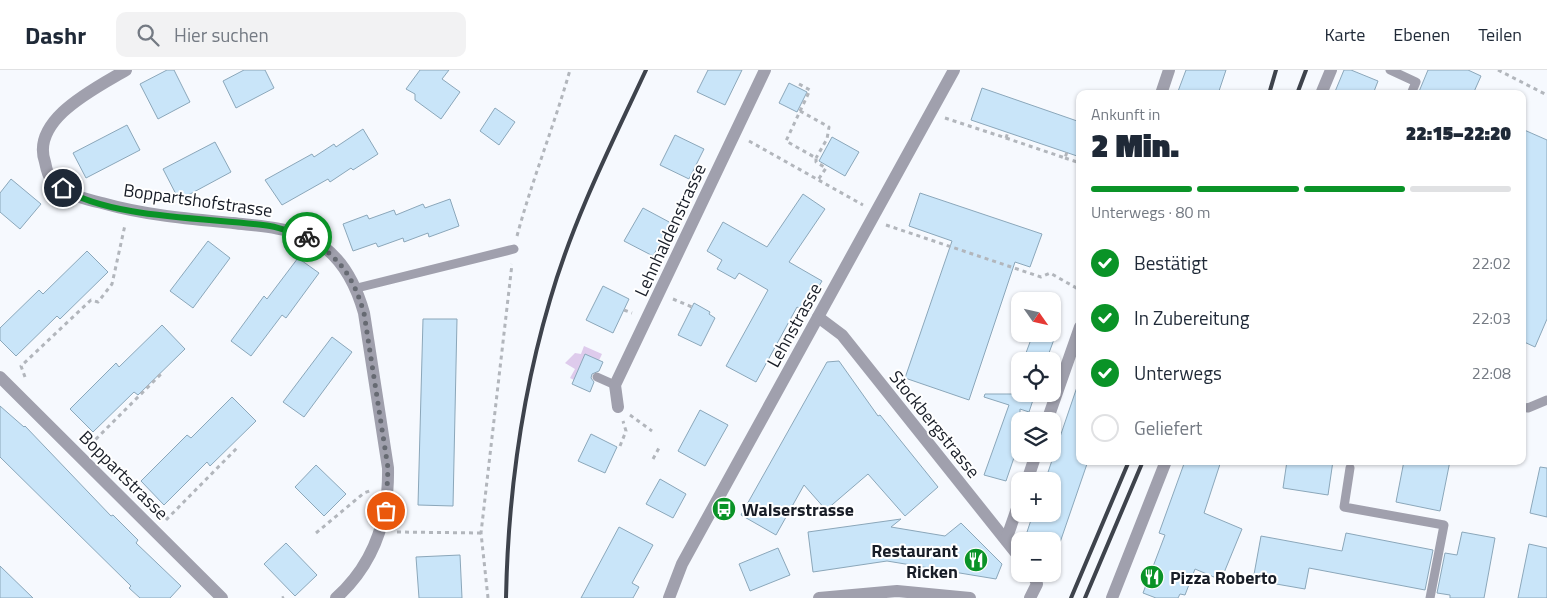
<!DOCTYPE html>
<html lang="de">
<meta charset="utf-8">
<style>
:root{--surface:#fff;--page:#f2f2f3;--text:#1f2937;--muted:#747a83;--line:#e0e1e3;--accent:#0a9327}
body{margin:0;font-family:"Titillium Web",sans-serif;background:var(--page);color:var(--text);height:100vh;display:flex;flex-direction:column;font-size:19px;white-space:nowrap}
*{box-sizing:border-box;margin:0}
p{font-size:16px;color:var(--muted)}
.icon{flex:none;width:28px;height:28px;fill:none;stroke:currentColor;stroke-width:2;stroke-linecap:round;stroke-linejoin:round}
.map{position:relative;flex:1;overflow:hidden}
.side{position:absolute;left:1076px;top:20px;width:450px;height:375px;display:flex;flex-direction:column;background:var(--surface);border-radius:10px;box-shadow:0 1px 4px #0004}
.side>*{flex:none}
.needle{width:32px;rotate:124deg}
.tools{position:absolute;left:1011px;top:222px;display:grid;gap:10px}
.tools a{display:grid;place-items:center;width:50px;height:50px;border-radius:10px;background:var(--surface);box-shadow:0 1px 4px #0004;font-size:25px}
.pin{position:absolute;display:grid;place-items:center;width:42px;height:42px;color:#fff;margin:-21px;border:2px solid #fff;border-radius:50%;box-shadow:0 1px 5px #0007}
.courier{position:absolute;display:grid;place-items:center;width:50px;height:50px;margin:-25px;border:4px solid #0a9327;border-radius:50%;background:#fff;color:#222;box-shadow:0 1px 6px #0007}
.headline em{font-style:normal;font-weight:800}
.headline div{display:flex;flex-direction:column-reverse}
.headline{display:flex;align-items:center;justify-content:space-between;height:85px;padding:0 15px}
h1{font-size:32px;font-weight:800;line-height:38px}
.bar{display:grid;grid-template-columns:repeat(4,1fr);gap:8px 5px;align-content:center;height:60px;padding:0 15px}
.bar i{height:6px;border-radius:4px;background:var(--line)}
.bar .current{background:var(--accent)}
.bar p{grid-column:span 4}
ol{padding:0 15px;list-style:none}
li{display:flex;align-items:center;gap:15px;height:55px}
li p{margin-inline-start:auto}
li .icon{padding:5px;border-radius:50%;background:var(--accent);color:#fff;stroke-width:4}
li:last-child{color:var(--muted)}
li i{width:28px;height:28px;border:2px solid var(--line);border-radius:50%}
header{display:flex;align-items:center;gap:30px;box-sizing:border-box;height:70px;padding:0 25px;background:var(--surface);border-bottom:1px solid var(--line)}
header strong{font-size:24px}
nav{display:flex;gap:28px;margin-inline-start:auto;font-size:18px}
.search{width:350px;height:45px;background:var(--page);display:flex;align-items:center;gap:12px;box-sizing:border-box;padding:0 18px;border-radius:10px;color:var(--muted);font-size:19px}
.map>svg:first-child{display:block}
.green{fill:#decbec}
.building{fill:#c9e5f9;stroke:#8ba7ba}
.lines{fill:none;stroke-linecap:round;stroke-linejoin:round}
.path{stroke:#b2b6bc;stroke-width:3;stroke-dasharray:4 4;stroke-linecap:butt}
.service{stroke:#a0a0ad;stroke-width:9}
.minor{stroke:#a0a0ad;stroke-width:12}
.rail{stroke:#3e434c;stroke-width:4}
.done{stroke:#666a72;stroke-width:5;stroke-dasharray:0 9}
.route{stroke:#0a9327;stroke-width:6}
.labels{text-anchor:middle;dominant-baseline:central;stroke-width:4;stroke-linejoin:round;paint-order:stroke}
.street-label{font-size:18px;fill:#181d27;stroke:#fff}
.poi-label{font-size:18px;font-weight:bold;fill:#181d27;stroke:#fff;text-anchor:start}
</style>
<header>
<strong>Dashr</strong>
<div class="search"><svg class="icon" aria-label="search" viewBox="0 0 24 24"><circle cx="10" cy="10" r="6"/><path d="M15 15l6 6"/></svg>Hier suchen</div>
<nav><a>Karte</a><a>Ebenen</a><a>Teilen</a></nav>
</header>
<div class="map">
<svg width="1547" height="528" viewBox="0 0 1547 528">
<rect width="100%" height="100%" fill="#f6f9fe"/>
<polygon class="green" points="584,276 602,284 587,316 570,308 575,299 565,293 575,283 581,284"/>
<g class="building">
<polygon points="167,0 174,0 190,32 158,49 140,14"/>
<polygon points="244,0 265,0 274,18 236,38 223,11"/>
<polygon points="420,0 449,0 442,9 460,22 441,49 415,30 415,24 406,19"/>
<polygon points="708,0 742,0 725,35 697,22"/>
<polygon points="1186,0 1226,0 1218,24 1177,24"/>
<polygon points="1344,0 1351,0 1378,11 1373,24 1334,24"/>
<polygon points="1428,0 1468,0 1481,6 1473,24 1418,24"/>
<polygon points="789,13 807,22 797,42 779,33"/>
<polygon points="982,18 1080,52 1080,87 971,50"/>
<polygon points="495,38 515,52 499,75 480,61"/>
<polygon points="127,55 140,80 86,108 73,83"/>
<polygon points="363,59 378,84 353,100 351,98 330,112 328,109 282,135 265,110 312,84 314,87 334,74 336,77"/>
<polygon points="1522,59 1547,70 1547,249 1535,277 1522,271"/>
<polygon points="675,65 704,79 689,109 660,95"/>
<polygon points="832,67 859,82 845,106 819,91"/>
<polygon points="215,72 231,102 179,130 163,99"/>
<polygon points="11,109 41,134 20,159 0,142 0,123"/>
<polygon points="920,123 1042,164 1030,197 1015,192 969,330 905,308 952,171 909,156"/>
<polygon points="803,124 825,139 789,192 822,211 804,241 797,237 756,312 726,296 768,220 739,203 735,209 717,199 722,190 707,181 723,152 767,177"/>
<polygon points="450,129 459,156 429,167 428,163 404,172 403,168 378,177 376,173 353,181 343,154 367,145 369,149 394,140 396,145 423,134 425,138"/>
<polygon points="643,138 671,153 653,186 624,171"/>
<polygon points="208,171 230,188 193,238 170,221"/>
<polygon points="87,181 108,202 60,249 57,246 16,286 0,270 0,258 39,220 43,224"/>
<polygon points="298,188 319,203 286,248 282,245 251,286 231,271 264,226 267,229"/>
<polygon points="603,216 629,229 613,263 586,250"/>
<polygon points="694,233 710,242 709,244 715,248 701,276 678,265"/>
<polygon points="423,249 457,249 453,436 418,435"/>
<polygon points="162,255 185,279 138,325 134,322 93,362 70,339 116,293 119,297"/>
<polygon points="1033,264 1056,264 1046,291 1023,291"/>
<polygon points="332,267 352,282 304,347 283,332"/>
<polygon points="585,284 603,292 599,301 592,304 591,308 594,312 590,322 572,314"/>
<polygon points="839,291 878,346 880,345 938,417 905,446 868,404 826,440 804,415 776,465 741,445 827,292"/>
<polygon points="1018,310 1020,310 1020,324 1035,324 1029,342 1020,339 1020,370 1006,411 984,405 1009,335 984,327 985,324 1013,324"/>
<polygon points="1077,317 1080,317 1080,391 1088,391 1055,487 1052,486 1052,471 1035,471 1027,462 1033,444 1052,444 1052,411 1045,411"/>
<polygon points="232,327 256,351 210,396 207,392 164,435 141,411 187,365 191,368"/>
<polygon points="0,336 24,357 25,356 111,446 113,445 138,470 136,473 181,516 170,528 140,528 129,518 131,516 0,387"/>
<polygon points="700,340 728,355 705,396 678,381"/>
<polygon points="591,364 617,377 605,403 578,391"/>
<polygon points="1185,391 1221,391 1204,443 1242,459 1221,510 1195,499 1185,525 1180,524 1178,528 1156,528 1143,523 1165,465 1159,463"/>
<polygon points="1287,391 1333,391 1328,425 1283,418"/>
<polygon points="1404,391 1450,391 1440,441 1396,432"/>
<polygon points="316,395 346,424 324,446 295,417"/>
<polygon points="1540,397 1547,398 1547,447 1530,443"/>
<polygon points="660,409 686,424 673,448 646,434"/>
<polygon points="901,449 891,457 945,466 961,453 1002,494 996,509 887,491 813,502 808,462"/>
<polygon points="619,457 653,475 632,513 639,517 633,528 581,528"/>
<polygon points="1462,462 1495,468 1484,528 1450,528 1450,525 1437,523 1445,483 1457,485"/>
<polygon points="1346,463 1433,480 1425,520 1309,498 1305,519 1253,510 1261,466 1342,481"/>
<polygon points="286,473 317,505 295,526 264,494"/>
<polygon points="1529,474 1547,478 1547,528 1518,528"/>
<polygon points="778,478 790,505 750,521 739,494"/>
<polygon points="460,485 462,528 419,528 416,487"/>
<polygon points="0,496 33,528 0,528"/>
</g>
<g class="lines">
<g class="path">
<polyline points="1498,0 1547,25"/>
<polyline points="799,14 810,20 786,71 816,88 816,92 826,98 818,110"/>
<polyline points="800,41 829,57 827,69 816,88"/>
<polyline points="945,48 1006,68 1008,62"/>
<polyline points="1006,68 1065,88 1067,82"/>
<polyline points="749,71 863,135"/>
<polyline points="1065,88 1080,93"/>
<polyline points="886,155 1041,207 1050,203 1080,220"/>
<path d="M 517,166 C 532,110 554,56 570,0"/>
<polyline points="673,229 692,237"/>
<polyline points="624,240 632,243"/>
<polyline points="25,307 21,296 91,230 98,232 112,214 125,155"/>
<polyline points="630,345 652,361"/>
<polyline points="90,375 162,303"/>
<polyline points="620,376 626,361 623,351"/>
<polyline points="653,389 660,376"/>
<polyline points="166,450 238,377"/>
<polyline points="397,462 481,463"/>
<polyline points="316,463 364,423 372,420"/>
<polyline points="282,528 284,527"/>
<polyline points="488,528 481,463 512,194"/>
</g>
<g class="service">
<polyline points="1390,0 1416,12 1411,24"/>
<polyline points="357,218 514,179"/>
<polyline points="597,307 615,315"/>
<polyline points="1522,337 1528,338 1547,330"/>
<polyline points="1350,398 1344,437 1444,455 1430,528"/>
</g>
<g class="minor">
<path d="M 126,0 C 98,17 30,49 45,92 C 46,97 48,106 51,109 C 65,124 84,129 102,133 C 144,145 189,149 233,153 C 258,156 283,157 307,167 C 339,181 355,211 364,243 L 388,398 C 389,448 374,494 336,528"/>
<polyline points="1161,24 1169,0"/>
<polyline points="1321,24 1331,0"/>
<polyline points="818,247 842,265 1020,488"/>
<polyline points="0,307 222,528"/>
<polyline points="618,337 615,315 765,0"/>
<polyline points="1047,351 1080,257"/>
<polyline points="1027,411 1036,384"/>
<polyline points="1006,470 1020,430"/>
<polyline points="669,528 682,494 954,0"/>
<polyline points="819,528 897,521 970,528"/>
<polyline points="1030,528 1037,514 1033,504"/>
<polyline points="1112,528 1166,391"/>
</g>
<g class="rail">
<polyline points="1269,24 1276,0"/>
<polyline points="1297,24 1306,0"/>
<path d="M 506,528 C 508,426 521,328 550,230 C 573,150 611,75 646,0"/>
<polyline points="1071,528 1129,391"/>
<polyline points="1085,528 1143,391"/>
</g>
</g>
<g class="lines">
<path class="done" d="M 307,167 C 340,188 353,206 364,243 L 388,398 L 386,441"/>
<path class="route" d="M 63,118 C 108,149 215,148 270,156 C 282,158 295,164 307,167"/>
</g>
<defs>
<g id="bus-disc" transform="scale(1.25)"><circle r="9.5" fill="#0a9327" stroke="#fff"/><path d="M-5-6H5V4H4V6H2V4H-2V6H-4V4H-5ZM-3.5-4V0h7V-4ZM-3.5 1.2v1.5H-2V1.2ZM2 1.2v1.5H3.5V1.2Z" fill="#fff"/></g>
<g id="restaurant-disc" transform="scale(1.25)"><circle r="9.5" fill="#0a9327" stroke="#fff"/><path d="M-5-6h1v4h1v-4h1v4h1v-4h1v5L-1.5 .5V6h-2V.5L-5-1ZM5-6V6H3V1.5H1.5Q1.5-4 5-6Z" fill="#fff"/></g>
</defs>
<g fill-rule="evenodd">
<use href="#bus-disc" x="724" y="439"/>
<use href="#restaurant-disc" x="976" y="490"/>
<use href="#restaurant-disc" x="1152" y="507"/>
</g>
<g class="labels">
<g class="street-label">
<text transform="translate(198 130) rotate(8)">Boppartshofstrasse</text>
<text transform="translate(670 160) rotate(-65)">Lehnhaldenstrasse</text>
<text transform="translate(794 255) rotate(-61)">Lehnstrasse</text>
<text transform="translate(935 354) rotate(51)">Stockbergstrasse</text>
<text transform="translate(124 405) rotate(45)">Boppartstrasse</text>
</g>
<g class="poi-label">
<text x="742" y="439">Walserstrasse</text>
<text x="958" y="480" text-anchor="end">Restaurant<tspan x="958" dy="21">Ricken</tspan></text>
<text x="1170" y="507">Pizza Roberto</text>
</g>
</g>
</svg>
<div class="tools">
<a><svg class="needle" viewBox="-14 -14 28 28"><path d="M0-13l5 13h-10z" fill="#e53935"/><path d="M0 13l5-13h-10z" fill="#747a83"/></svg></a>
<a><svg class="icon" aria-label="locate" viewBox="0 0 24 24"><circle cx="12" cy="12" r="6"/><path d="M12 2v4M12 18v4M2 12h4M18 12h4"/></svg></a>
<a><svg class="icon" aria-label="layers" viewBox="0 0 24 24"><path d="M12 4l9 5-9 5-9-5zM3 14l9 5 9-5"/></svg></a>
<a>+</a>
<a>−</a>
</div>
<div class="pin" style="left:386px;top:441px;background:#ea580c"><svg class="icon" aria-label="bag" viewBox="0 0 24 24"><path d="M5 8h14l-1 12H6zM9 8a3 3 0 0 1 6 0"/></svg></div>
<div class="pin" style="left:63px;top:118px;background:#1f2937"><svg class="icon" aria-label="home" viewBox="0 0 24 24"><path d="M3 11l9-7 9 7M6 9v11h12V9"/></svg></div>
<div class="courier" style="left:307px;top:167px"><svg class="icon" aria-label="bike" viewBox="0 0 24 24"><circle cx="6" cy="16" r="4"/><circle cx="18" cy="16" r="4"/><path d="M6 16l4-8h5l3 8M10 8l3 8H6M13 5h3"/></svg></div>
<section class="side">
<div class="headline"><div><h1>2 Min.</h1><p>Ankunft in</p></div><em>22:15–22:20</em></div>
<div class="bar"><i class="current"></i><i class="current"></i><i class="current"></i><i></i><p>Unterwegs · 80 m</p></div>
<ol>
<li><svg class="icon" aria-label="check" viewBox="0 0 24 24"><path d="M5 12l5 5 9-10"/></svg>Bestätigt<p>22:02</p></li>
<li><svg class="icon" aria-label="check" viewBox="0 0 24 24"><path d="M5 12l5 5 9-10"/></svg>In Zubereitung<p>22:03</p></li>
<li><svg class="icon" aria-label="check" viewBox="0 0 24 24"><path d="M5 12l5 5 9-10"/></svg>Unterwegs<p>22:08</p></li>
<li><i></i>Geliefert</li>
</ol>
</section>
</div>
